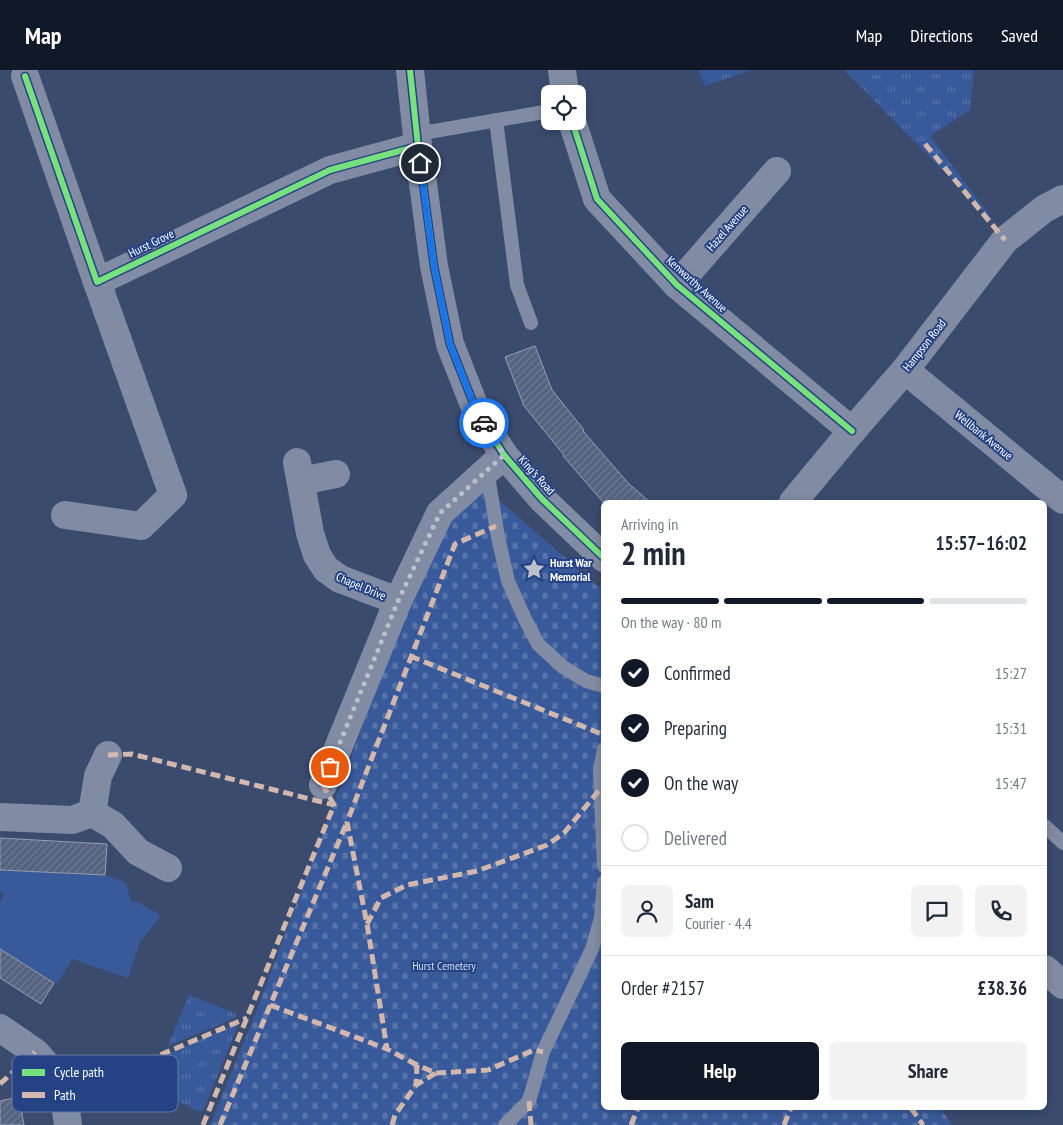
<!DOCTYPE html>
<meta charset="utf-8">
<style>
:root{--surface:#fff;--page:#f2f2f3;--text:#1f2937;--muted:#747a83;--line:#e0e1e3;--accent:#111827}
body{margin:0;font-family:"PT Sans Narrow",sans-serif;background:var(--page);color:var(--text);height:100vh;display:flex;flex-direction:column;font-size:19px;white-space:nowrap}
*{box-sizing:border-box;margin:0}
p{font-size:16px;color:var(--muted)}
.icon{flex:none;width:28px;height:28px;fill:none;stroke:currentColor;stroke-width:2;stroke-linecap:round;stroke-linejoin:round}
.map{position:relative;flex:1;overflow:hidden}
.details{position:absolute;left:601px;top:430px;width:446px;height:610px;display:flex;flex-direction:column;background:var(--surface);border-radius:8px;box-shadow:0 2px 8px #0003}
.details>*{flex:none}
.tools{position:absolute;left:541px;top:15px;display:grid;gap:10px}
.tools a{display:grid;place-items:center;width:45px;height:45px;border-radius:8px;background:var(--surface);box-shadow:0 2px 8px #0003;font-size:25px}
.pin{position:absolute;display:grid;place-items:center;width:42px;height:42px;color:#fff;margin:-21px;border:2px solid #fff;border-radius:50%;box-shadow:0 1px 5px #0007}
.courier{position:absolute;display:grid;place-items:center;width:50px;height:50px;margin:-25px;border:4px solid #1a73e8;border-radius:50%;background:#fff;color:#222;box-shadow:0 1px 6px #0007}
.overview em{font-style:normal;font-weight:800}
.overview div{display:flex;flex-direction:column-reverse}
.overview{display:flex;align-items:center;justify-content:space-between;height:85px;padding:0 20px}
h1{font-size:32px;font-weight:800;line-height:38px}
.bar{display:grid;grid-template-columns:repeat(4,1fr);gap:8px 5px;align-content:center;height:60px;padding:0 20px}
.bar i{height:6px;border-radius:4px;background:var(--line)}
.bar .selected{background:var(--accent)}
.bar p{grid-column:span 4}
.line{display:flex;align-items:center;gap:12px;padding:0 20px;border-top:1px solid var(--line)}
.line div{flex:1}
.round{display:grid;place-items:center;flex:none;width:52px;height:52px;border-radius:8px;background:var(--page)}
ol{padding:0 20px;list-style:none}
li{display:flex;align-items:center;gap:15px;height:55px}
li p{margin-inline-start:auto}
li .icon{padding:5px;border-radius:50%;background:var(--accent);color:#fff;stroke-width:4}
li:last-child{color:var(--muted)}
li i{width:28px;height:28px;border:2px solid var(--line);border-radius:50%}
.cta{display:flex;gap:10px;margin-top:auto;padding:10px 20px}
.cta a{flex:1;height:58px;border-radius:8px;background:var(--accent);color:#fff;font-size:20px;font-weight:800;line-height:58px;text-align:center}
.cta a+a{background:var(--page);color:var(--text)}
header{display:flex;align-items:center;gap:30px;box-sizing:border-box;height:70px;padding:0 25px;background:var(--accent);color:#fff}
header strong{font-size:24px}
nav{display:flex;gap:28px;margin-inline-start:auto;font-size:18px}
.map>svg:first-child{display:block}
.grass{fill:url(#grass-tufts)}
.cemetery{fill:url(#cemetery-stones)}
.garden{fill:#395a9a}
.building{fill:url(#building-hatch);stroke:#959eb2}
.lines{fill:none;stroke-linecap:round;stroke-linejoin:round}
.service{stroke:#818ca4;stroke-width:14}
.minor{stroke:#818ca4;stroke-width:28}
.quiet{stroke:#d1b7ad;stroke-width:5;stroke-dasharray:10 5;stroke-linecap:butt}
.cycleway-casing{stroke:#254384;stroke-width:9}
.cycleway{stroke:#77e17e;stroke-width:6}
.done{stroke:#bac0cc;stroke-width:5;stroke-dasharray:0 9}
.route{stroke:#1a73e8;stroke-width:6}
.labels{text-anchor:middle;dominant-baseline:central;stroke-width:4;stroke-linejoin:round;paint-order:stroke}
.street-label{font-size:12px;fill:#fff;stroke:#254384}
.poi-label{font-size:12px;font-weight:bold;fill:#fff;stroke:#254384;text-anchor:start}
.park-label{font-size:12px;fill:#d2def6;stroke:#254384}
.key{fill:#254384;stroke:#667ba9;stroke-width:1}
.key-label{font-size:14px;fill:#fff}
</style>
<header>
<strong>Map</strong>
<nav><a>Map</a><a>Directions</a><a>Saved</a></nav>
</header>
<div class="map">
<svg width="1063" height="1055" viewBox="0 0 1063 1055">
<defs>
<pattern id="grass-tufts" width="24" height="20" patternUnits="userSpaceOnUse" patternTransform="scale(1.25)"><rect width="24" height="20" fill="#395a9a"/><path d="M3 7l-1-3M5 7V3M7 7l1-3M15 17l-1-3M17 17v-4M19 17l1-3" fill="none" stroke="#5773a9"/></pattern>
<pattern id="cemetery-stones" width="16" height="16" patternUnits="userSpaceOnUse" patternTransform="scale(1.25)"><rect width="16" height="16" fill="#395a9a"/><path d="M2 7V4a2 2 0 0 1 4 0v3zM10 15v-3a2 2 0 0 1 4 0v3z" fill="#5773a9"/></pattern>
<pattern id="building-hatch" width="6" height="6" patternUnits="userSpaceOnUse" patternTransform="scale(1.25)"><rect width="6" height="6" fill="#56637f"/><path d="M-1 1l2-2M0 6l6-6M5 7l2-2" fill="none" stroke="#6f7a92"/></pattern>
</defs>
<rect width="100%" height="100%" fill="#3b4b6e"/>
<g class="grass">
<polygon points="698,0 752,0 705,16"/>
<polygon points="844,0 974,0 970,40 930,66 997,155"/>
<polygon points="189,925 237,944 235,948 168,976"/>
<polygon points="239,953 203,1041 198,1041 152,1018 165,985"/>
</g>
<polygon class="cemetery" points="484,417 604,522 604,1038 940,1038 952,1055 210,1055 255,945 434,464"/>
<polygon class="garden" points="0,800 109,806 126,813 131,831 138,832 161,846 140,872 128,908 72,889 57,914 0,879 0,831 4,825 0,821"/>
<g class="building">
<polygon points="535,276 552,320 584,360 583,361 629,414 650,432 603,432 563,386 564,385 524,336 505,287"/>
<polygon points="0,768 107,774 105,805 0,800"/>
<polygon points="0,879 54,913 41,934 0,908"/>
<polygon points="19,1027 24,1055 0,1055 0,1031"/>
</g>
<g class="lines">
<g class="service">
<polyline points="496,50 517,215 531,253"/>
<polyline points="417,64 550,41"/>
<polyline points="487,400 498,467 508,511 525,549 538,574 563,597 586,611 604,616"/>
<polyline points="604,679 600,702 604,796"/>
<polyline points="1045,756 1063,773"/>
<polyline points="505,1055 529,1031 543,982 592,879 601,848 604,812"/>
</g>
<g class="minor">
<polyline points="410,0 418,76 434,196 450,274 476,340 504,385 542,429 604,488"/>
<polyline points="562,0 565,24"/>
<polyline points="25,6 97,212 330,100 418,76"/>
<polyline points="572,51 597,129 677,215 852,361"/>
<polyline points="677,215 777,101"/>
<polyline points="905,300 1063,430"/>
<polyline points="297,392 310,463 317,485 326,499 340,509 398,531"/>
<polyline points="301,411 336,404"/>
<polyline points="793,432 852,361 905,300 1005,170 1044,139 1063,129"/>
<polyline points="65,445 141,456 173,425 97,212"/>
<polyline points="323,715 398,531 440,443 504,385"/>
<polyline points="92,743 98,706 108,685"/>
<polyline points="0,747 72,750 92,743 113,755 138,782 168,798"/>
<polyline points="1045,899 1063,915"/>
<polyline points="0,958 35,982 45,993 55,1008 64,1026 68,1055"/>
</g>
<g class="quiet">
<polyline points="925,74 1005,170"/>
<polyline points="410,586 604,665"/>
<polyline points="108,685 132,684 334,735"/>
<polyline points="601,848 604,849"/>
<polyline points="367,854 381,828 407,815 477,801 547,775 564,763 601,718"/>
<polyline points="270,935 387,979"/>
<polyline points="417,995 387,979 367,854 347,752 455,474 496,456"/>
<polyline points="436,1003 488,1000 534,980 543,982"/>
<polyline points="0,1014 35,982"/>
<polyline points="64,1026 247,948"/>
<polyline points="529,1031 531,1055"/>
<polyline points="911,1038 923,1055"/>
<polyline points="203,1055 334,735 323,715"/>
<polyline points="220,1055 347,752"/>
<polyline points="392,1055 395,1045 416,1015 436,1003 417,995 416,1015"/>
<polyline points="631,1055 638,1038"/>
<polyline points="784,1055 791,1038"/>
</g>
<g class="cycleway-casing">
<g id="cycleway">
<polyline points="410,0 418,76 434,196 450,274 476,340 504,385 542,429 604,488"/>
<polyline points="25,6 97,212 330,100 418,76"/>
<polyline points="572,51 597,129 677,215 852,361"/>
</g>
</g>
<use href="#cycleway" class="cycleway"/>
</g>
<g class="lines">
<polyline class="done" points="330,697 398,531 440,443 504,385 484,353"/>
<polyline class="route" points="420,93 434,196 450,274 476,340 484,353"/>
</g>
<defs>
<g id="sight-bare" transform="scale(1.725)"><path d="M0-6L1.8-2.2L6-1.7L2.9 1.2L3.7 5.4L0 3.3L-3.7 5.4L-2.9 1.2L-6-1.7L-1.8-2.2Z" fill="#bac0cc" stroke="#254384" stroke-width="2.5" paint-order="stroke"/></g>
</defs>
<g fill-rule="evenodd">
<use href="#sight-bare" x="534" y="499"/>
</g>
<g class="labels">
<g class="street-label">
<text transform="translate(727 158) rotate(-49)">Hazel Avenue</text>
<text transform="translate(151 173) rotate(-26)">Hurst Grove</text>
<text transform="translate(697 214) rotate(42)">Kenworthy Avenue</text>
<text transform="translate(924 275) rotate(-52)">Hampson Road</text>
<text transform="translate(984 365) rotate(39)">Wellbank Avenue</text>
<text transform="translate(537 405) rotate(48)">King's Road</text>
<text transform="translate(361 516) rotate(23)">Chapel Drive</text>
</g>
<g class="poi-label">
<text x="550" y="492">Hurst War<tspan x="550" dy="14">Memorial</tspan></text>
</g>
<g class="park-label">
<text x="444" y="895">Hurst Cemetery</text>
</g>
</g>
<rect x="12" y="985" width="166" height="57" rx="8" class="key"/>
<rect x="22" y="999" width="23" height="7" fill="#77e17e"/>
<rect x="22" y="1022" width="23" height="6" fill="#d1b7ad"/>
<g class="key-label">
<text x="54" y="1007">Cycle path</text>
<text x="54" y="1030">Path</text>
</g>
</svg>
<div class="tools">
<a><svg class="icon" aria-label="locate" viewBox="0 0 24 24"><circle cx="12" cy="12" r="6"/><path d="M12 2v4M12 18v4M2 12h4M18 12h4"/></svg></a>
</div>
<div class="pin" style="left:330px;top:697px;background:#ea580c"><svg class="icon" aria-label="bag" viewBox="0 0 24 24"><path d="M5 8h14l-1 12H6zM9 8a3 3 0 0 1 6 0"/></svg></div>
<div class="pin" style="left:420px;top:93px;background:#1f2937"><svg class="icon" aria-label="home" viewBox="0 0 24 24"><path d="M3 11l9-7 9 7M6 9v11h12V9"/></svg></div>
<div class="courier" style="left:484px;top:353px"><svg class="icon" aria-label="car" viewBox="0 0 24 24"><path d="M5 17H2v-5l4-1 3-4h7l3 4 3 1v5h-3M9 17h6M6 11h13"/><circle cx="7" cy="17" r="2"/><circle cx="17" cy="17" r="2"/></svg></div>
<section class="details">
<div class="overview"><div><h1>2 min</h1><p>Arriving in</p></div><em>15:57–16:02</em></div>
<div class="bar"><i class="selected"></i><i class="selected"></i><i class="selected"></i><i></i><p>On the way · 80 m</p></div>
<ol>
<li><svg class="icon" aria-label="check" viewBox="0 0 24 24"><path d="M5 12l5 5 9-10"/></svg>Confirmed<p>15:27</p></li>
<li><svg class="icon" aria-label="check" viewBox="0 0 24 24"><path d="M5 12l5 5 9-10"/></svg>Preparing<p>15:31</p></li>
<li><svg class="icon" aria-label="check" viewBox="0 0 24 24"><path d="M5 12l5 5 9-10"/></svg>On the way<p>15:47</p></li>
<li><i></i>Delivered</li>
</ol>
<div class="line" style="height:90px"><a class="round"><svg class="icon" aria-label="person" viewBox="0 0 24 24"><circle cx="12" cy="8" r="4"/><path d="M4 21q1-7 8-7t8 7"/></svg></a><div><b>Sam</b><p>Courier · 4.4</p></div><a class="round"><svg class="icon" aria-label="chat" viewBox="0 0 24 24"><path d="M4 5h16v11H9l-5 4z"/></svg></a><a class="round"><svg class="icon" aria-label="phone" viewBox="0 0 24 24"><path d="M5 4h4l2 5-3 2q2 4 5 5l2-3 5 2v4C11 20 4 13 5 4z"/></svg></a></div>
<div class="line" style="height:65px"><div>Order #2157</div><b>£38.36</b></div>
<div class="cta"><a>Help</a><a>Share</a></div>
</section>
</div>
